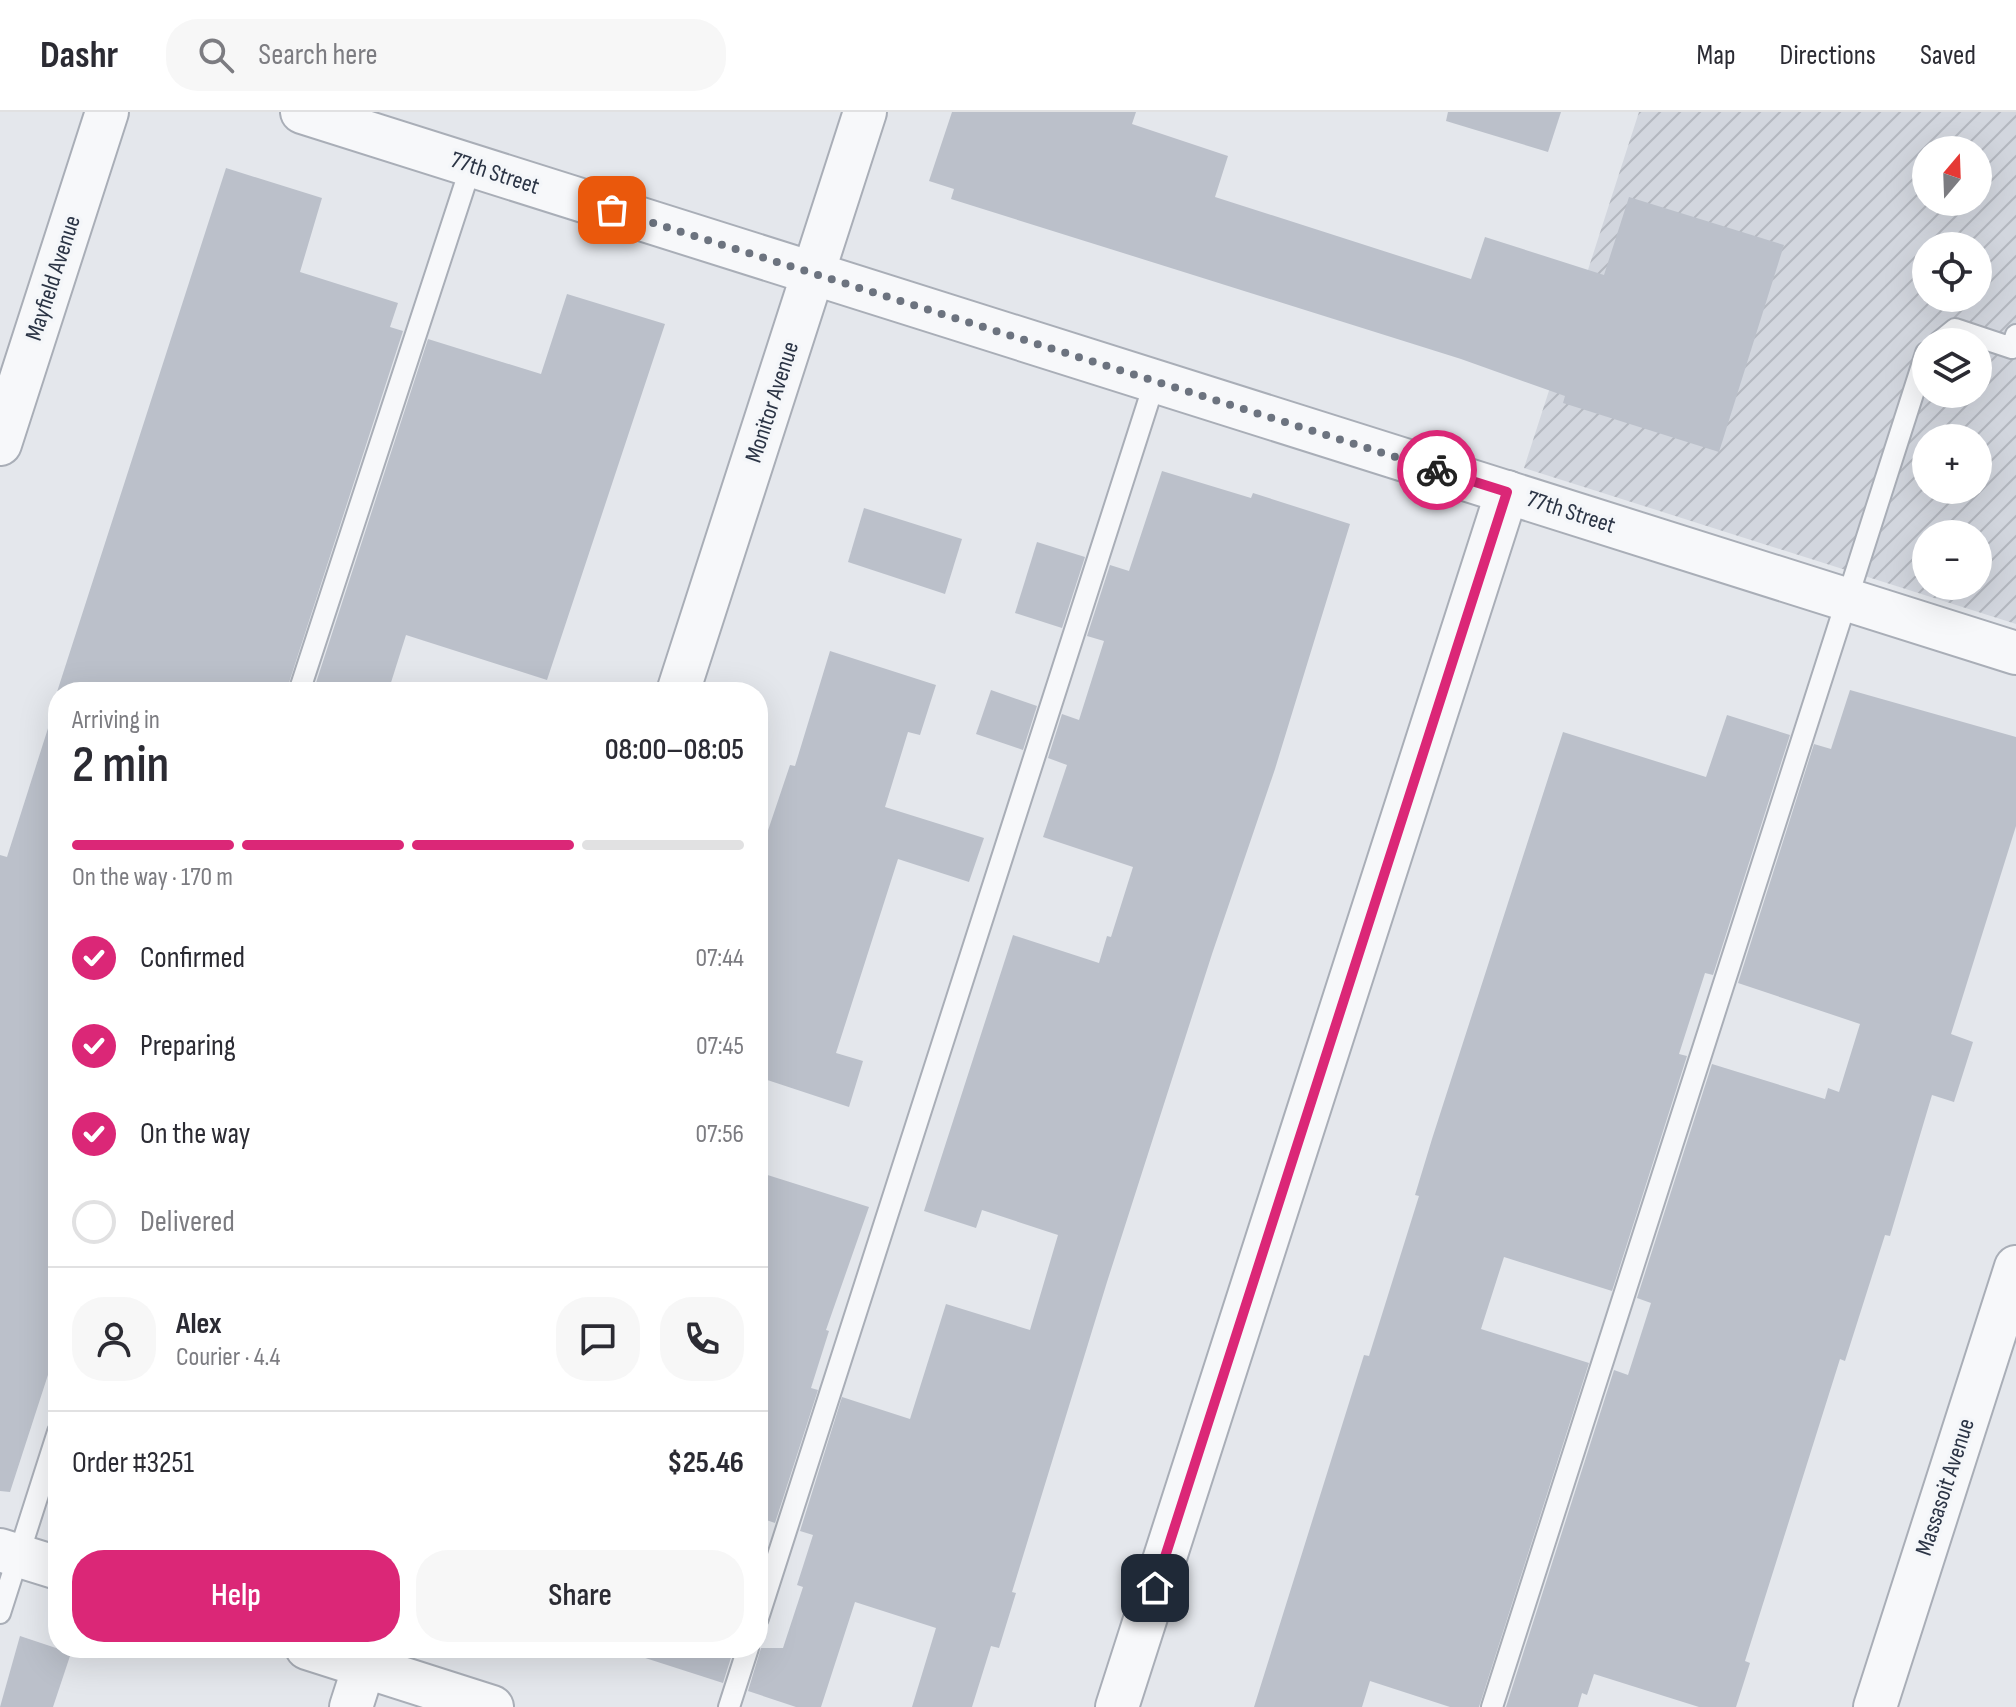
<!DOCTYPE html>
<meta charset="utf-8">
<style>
:root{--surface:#fff;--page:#f7f7f7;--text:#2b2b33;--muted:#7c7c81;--line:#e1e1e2;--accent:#db2777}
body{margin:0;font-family:"Sofia Sans Condensed",sans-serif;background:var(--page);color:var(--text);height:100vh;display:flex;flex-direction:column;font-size:30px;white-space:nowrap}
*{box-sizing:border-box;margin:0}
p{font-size:26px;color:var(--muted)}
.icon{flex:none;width:44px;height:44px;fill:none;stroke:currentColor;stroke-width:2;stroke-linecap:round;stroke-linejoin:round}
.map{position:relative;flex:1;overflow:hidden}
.drawer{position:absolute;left:48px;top:570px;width:720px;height:976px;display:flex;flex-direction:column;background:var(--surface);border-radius:32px;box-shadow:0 8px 32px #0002}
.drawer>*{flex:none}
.needle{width:52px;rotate:19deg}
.fabs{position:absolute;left:1912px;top:24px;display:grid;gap:16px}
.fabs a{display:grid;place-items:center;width:80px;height:80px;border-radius:50%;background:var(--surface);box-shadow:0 8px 32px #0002;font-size:40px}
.pin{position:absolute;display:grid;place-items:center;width:68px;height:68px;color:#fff;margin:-34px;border-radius:16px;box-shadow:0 4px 12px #0006}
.courier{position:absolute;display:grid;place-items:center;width:80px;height:80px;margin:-40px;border:6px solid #db2777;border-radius:50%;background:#fff;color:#222;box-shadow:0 2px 10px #0007}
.headline em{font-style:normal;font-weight:600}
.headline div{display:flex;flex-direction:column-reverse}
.headline{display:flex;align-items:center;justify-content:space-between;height:136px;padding:0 24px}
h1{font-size:52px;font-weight:600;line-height:60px}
.bar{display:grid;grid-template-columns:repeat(4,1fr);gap:12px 8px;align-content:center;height:96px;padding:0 24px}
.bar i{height:10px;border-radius:6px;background:var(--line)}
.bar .current{background:var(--accent)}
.bar p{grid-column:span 4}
.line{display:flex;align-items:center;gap:20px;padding:0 24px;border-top:2px solid var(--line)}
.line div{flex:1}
.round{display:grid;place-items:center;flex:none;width:84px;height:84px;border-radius:32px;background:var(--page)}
ol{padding:0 24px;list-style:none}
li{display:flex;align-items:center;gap:24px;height:88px}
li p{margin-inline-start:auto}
li .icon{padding:8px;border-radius:50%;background:var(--accent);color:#fff;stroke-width:4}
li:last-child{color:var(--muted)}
li i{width:44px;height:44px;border:4px solid var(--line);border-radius:50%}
.action{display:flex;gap:16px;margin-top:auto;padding:16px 24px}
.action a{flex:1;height:92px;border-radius:32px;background:var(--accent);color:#fff;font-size:32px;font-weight:600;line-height:92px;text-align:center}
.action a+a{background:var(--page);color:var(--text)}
header{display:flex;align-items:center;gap:48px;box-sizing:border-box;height:112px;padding:0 40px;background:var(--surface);border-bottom:2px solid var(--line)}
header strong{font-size:38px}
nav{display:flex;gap:44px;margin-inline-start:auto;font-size:28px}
.search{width:560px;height:72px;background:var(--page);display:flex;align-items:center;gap:20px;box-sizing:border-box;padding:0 28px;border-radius:32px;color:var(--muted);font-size:30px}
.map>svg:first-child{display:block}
.industrial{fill:url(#industrial-furrows);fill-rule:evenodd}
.building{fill:#bbc0ca}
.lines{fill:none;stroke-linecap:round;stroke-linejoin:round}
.lane-casing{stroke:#a9aeb7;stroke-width:24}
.street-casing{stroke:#a9aeb7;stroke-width:46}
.lane{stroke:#f7f8fa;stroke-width:20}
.street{stroke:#f7f8fa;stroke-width:42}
.done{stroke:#6c737f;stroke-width:8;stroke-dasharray:0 14.4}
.route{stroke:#db2777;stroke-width:10}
.labels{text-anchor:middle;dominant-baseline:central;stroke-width:7;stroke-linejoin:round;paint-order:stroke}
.street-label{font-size:24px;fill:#2b3445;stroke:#f4f6f9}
</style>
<header>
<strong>Dashr</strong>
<div class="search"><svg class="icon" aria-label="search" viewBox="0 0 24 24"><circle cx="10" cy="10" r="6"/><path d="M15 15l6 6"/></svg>Search here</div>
<nav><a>Map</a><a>Directions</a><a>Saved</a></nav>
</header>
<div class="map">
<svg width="2016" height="1595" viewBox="0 0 2016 1595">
<defs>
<pattern id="industrial-furrows" width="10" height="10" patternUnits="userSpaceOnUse" patternTransform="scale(2)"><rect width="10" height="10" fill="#d2d6de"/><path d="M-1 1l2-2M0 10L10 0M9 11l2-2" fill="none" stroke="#b4b8c0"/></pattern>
</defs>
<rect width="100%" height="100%" fill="#e4e7ec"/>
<path class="industrial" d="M 1639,0 L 2016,0 L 2016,512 L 1524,356 ZM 1926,38 L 1978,38 L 1978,90 L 1926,90 ZM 1926,134 L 1978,134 L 1978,186 L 1926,186 ZM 1926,230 L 1978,230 L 1978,282 L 1926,282 ZM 1926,326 L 1978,326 L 1978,378 L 1926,378 ZM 1926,422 L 1978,422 L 1978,474 L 1926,474 Z"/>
<g class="building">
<polygon points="952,0 1136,0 1132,12 1228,44 1215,85 1471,167 1485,125 1604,163 1629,85 1784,133 1719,340 1563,291 1565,284 1461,247 951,87 954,77 929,69"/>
<polygon points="1448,0 1561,0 1548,40 1446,9"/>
<polygon points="226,56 322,86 300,160 398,191 390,215 403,219 286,580 57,580"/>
<polygon points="567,182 665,212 547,568 406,523 388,580 313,580 428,227 541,262"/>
<polygon points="1162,359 1251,386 1253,381 1350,412 1275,657 1212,842 1107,1170 1012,1480 1016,1481 999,1536 991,1534 972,1595 912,1595 936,1516 855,1490 821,1595 796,1595 748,1579 761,1536 783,1536 803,1475 797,1473 813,1423 800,1419 842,1285 910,1307 946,1192 1030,1218 1058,1123 982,1098 976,1116 924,1099 1013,823 1099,851 1107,824 1111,825 1133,755 1043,725 1067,653 1048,646 1062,602 1079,608 1104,529 1087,524 1110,453 1129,459"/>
<polygon points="864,396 962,427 945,482 848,450"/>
<polygon points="1037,430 1085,445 1062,516 1015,501"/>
<polygon points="830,539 936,573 920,623 908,620 885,695 984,726 969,770 898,747 836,941 863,949 849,995 758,965 758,748 790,653 795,654"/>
<polygon points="991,578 1037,594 1023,638 976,622"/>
<polygon points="1850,578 2016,625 2016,714 1951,922 1973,930 1954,990 1932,983 1890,1124 1885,1123 1845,1249 1840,1247 1745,1549 1750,1551 1736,1595 1699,1595 1594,1562 1587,1583 1582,1581 1578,1595 1506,1595 1614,1258 1628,1263 1651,1191 1637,1186 1712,952 1825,987 1828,976 1839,980 1860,912 1738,871 1814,632 1831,637"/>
<polygon points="1727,603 1790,623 1713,863 1705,861 1679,942 1687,944 1612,1179 1504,1145 1481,1217 1589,1251 1479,1595 1450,1595 1370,1569 1362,1595 1254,1595 1364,1243 1369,1244 1419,1084 1415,1083 1432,1027 1563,620 1706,665"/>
<polygon points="50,610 58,611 58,1232 10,1380 0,1379 0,743 7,745"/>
<polygon points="758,1060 869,1095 826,1218 829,1219 811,1276 818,1278 775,1411 758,1405"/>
<polygon points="20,1524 71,1541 53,1595 0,1595"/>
<polygon points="640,1536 734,1536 723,1571 639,1544"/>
</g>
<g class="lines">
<g class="lane-casing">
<g id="lane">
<polyline points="1939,230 1955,217 2012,236 2016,223"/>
<polyline points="299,580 471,54"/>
<polyline points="0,1501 58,1320"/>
<polyline points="758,1506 1155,269"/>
<polyline points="729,1595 748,1536"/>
<polyline points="1492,1595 1926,241"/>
</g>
</g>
<g class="street-casing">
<g id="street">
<polyline points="302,0 2016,541"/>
<polyline points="0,332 107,0"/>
<polyline points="678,580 865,0"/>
<polyline points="0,1438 58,1456"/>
<polyline points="307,1536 492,1595"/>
<polyline points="351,1595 370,1536"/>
<polyline points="1117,1595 1507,380"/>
<polyline points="1875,1595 2016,1155"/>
</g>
</g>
<use href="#lane" class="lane"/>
<use href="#street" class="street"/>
</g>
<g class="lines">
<polyline class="done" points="612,98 1437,358"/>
<polyline class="route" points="1155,1476 1507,380 1437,358"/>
</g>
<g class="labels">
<g class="street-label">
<text transform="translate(495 61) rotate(18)">77th Street</text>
<text transform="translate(53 166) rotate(-72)">Mayfield Avenue</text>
<text transform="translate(772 290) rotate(-72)">Monitor Avenue</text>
<text transform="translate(1571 400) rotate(18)">77th Street</text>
<text transform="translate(1945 1375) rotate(-72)">Massasoit Avenue</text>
</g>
</g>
</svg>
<div class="fabs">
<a><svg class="needle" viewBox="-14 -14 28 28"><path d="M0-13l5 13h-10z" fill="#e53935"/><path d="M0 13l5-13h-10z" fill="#7c7c81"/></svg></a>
<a><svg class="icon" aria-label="locate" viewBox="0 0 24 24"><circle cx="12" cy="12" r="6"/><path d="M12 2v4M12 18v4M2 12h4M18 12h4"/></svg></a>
<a><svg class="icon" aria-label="layers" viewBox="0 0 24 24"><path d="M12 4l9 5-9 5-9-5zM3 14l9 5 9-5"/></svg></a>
<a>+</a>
<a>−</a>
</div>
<div class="pin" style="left:612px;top:98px;background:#ea580c"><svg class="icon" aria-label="bag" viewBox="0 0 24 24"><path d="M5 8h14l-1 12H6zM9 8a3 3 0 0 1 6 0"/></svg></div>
<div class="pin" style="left:1155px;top:1476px;background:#1f2937"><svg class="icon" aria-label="home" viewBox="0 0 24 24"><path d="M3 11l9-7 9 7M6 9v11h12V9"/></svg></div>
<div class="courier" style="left:1437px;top:358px"><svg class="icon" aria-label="bike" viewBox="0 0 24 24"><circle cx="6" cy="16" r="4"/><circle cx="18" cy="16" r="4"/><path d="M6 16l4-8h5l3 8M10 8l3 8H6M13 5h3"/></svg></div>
<section class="drawer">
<div class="headline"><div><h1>2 min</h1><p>Arriving in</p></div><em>08:00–08:05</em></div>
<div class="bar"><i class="current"></i><i class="current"></i><i class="current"></i><i></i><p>On the way · 170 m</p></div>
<ol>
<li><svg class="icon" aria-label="check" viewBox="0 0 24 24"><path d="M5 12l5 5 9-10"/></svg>Confirmed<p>07:44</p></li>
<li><svg class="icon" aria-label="check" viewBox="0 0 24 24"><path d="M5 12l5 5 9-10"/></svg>Preparing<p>07:45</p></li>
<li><svg class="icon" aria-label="check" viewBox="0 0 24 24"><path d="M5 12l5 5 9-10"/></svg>On the way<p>07:56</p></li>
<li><i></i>Delivered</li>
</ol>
<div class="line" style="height:144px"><a class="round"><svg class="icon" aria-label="person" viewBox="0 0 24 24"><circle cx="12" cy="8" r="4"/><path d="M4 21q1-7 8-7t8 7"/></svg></a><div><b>Alex</b><p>Courier · 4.4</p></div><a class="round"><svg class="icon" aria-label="chat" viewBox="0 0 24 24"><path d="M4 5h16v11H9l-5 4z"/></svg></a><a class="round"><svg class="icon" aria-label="phone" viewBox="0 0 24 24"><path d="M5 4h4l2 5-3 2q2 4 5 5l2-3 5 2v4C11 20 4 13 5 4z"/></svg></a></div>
<div class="line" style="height:104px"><div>Order #3251</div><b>$25.46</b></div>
<div class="action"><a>Help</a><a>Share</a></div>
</section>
</div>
